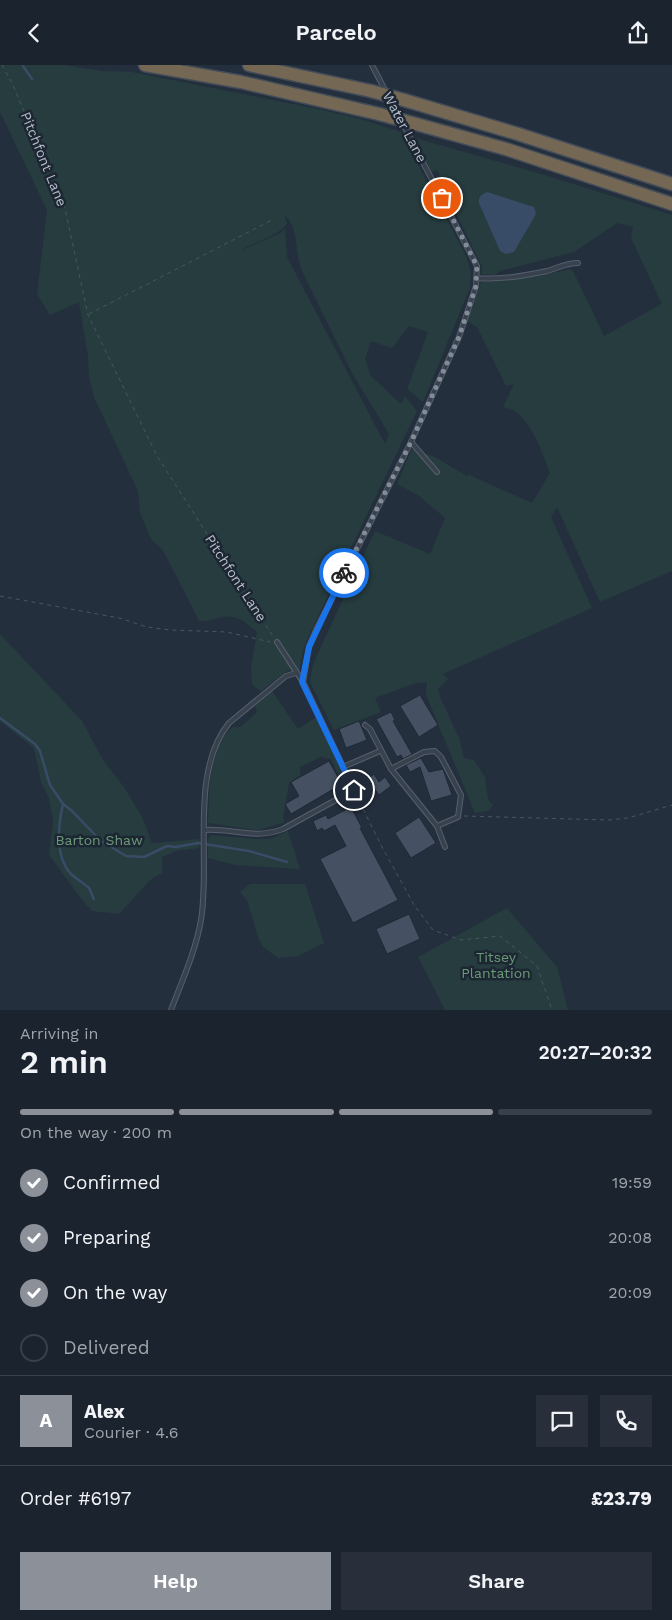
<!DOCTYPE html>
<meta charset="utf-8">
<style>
:root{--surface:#1b232e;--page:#282f3a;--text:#f1f3f6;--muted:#a0a4aa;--line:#39404a;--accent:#8c9099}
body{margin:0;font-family:"Work Sans",sans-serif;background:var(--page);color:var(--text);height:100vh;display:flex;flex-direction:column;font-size:19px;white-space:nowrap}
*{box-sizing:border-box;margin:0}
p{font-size:16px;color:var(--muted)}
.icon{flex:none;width:28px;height:28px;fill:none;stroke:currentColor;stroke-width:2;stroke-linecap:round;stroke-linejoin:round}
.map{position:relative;height:945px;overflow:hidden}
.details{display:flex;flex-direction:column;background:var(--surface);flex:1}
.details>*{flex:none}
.pin{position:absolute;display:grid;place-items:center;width:42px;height:42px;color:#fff;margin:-21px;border:2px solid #fff;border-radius:50%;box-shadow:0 1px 5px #0007}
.courier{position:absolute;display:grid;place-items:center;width:50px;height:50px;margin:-25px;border:4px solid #1a73e8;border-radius:50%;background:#fff;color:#222;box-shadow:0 1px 6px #0007}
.summary em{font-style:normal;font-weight:600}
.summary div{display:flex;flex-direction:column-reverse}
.summary{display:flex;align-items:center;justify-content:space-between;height:85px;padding:0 20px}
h1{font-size:32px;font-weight:600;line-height:38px}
.bar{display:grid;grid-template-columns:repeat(4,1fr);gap:8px 5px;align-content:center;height:60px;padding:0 20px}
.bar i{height:6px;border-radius:4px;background:var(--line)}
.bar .active{background:var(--accent)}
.bar p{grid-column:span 4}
.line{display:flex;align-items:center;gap:12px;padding:0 20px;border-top:1px solid var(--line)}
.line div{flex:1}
.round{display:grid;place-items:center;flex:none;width:52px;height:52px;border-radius:0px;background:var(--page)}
ol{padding:0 20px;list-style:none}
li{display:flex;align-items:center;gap:15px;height:55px}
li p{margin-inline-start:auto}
li .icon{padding:5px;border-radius:50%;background:var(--accent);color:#fff;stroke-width:4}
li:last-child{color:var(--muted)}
li i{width:28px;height:28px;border:2px solid var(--line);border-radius:50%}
.button{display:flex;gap:10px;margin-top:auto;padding:10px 20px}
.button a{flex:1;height:58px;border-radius:0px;background:var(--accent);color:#fff;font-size:20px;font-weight:600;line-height:58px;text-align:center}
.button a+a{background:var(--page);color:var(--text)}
header{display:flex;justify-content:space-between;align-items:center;height:65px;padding:0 20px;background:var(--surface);font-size:22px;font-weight:600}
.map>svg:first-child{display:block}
.green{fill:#263c3f;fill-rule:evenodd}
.water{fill:#394c67}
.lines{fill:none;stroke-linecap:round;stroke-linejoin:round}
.stream{stroke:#394c67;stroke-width:2.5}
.building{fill:#455162;stroke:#1f2835}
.lane-casing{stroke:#565f6c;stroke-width:6}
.highway-casing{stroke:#434c59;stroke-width:15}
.path{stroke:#44595c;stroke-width:1;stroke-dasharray:4 4;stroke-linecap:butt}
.lane{stroke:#38414e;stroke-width:4}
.highway{stroke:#746855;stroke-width:12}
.highway-bridge-casing{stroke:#434c59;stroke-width:15;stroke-linecap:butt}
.highway-bridge{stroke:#746855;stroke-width:12}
.done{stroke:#828b98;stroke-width:5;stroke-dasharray:0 9}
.route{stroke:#1a73e8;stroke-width:6}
.labels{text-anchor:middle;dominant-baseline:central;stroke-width:5;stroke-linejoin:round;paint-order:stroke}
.street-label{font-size:14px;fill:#b4bcc9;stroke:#1d2633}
.park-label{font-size:14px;fill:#6b9a76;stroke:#1d2633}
</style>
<header><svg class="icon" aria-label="back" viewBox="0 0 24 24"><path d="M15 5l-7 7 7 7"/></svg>Parcelo<svg class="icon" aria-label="share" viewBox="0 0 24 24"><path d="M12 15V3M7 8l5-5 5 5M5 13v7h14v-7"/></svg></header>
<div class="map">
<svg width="672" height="945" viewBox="0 0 672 945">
<rect width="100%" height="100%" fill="#242f3e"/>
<g class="green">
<path d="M 0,0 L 65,0 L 102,6 L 132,7 L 323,45 L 361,54 L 401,67 L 467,193 L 471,208 L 470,223 L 423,337 L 407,324 L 428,267 L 409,261 L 392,283 L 371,276 L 365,294 L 371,311 L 401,339 L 405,331 L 417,346 L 311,566 L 303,585 L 300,605 L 287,606 L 261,626 L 252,620 L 251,602 L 257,567 C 247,558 237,549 222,552 C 214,554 208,557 199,556 L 163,485 L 151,474 L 140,448 L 138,426 L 94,332 L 89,312 L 88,291 L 79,237 L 50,250 L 37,229 L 47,145 L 0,47 ZM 284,149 C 300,165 294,187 302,206 L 352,308 L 389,369 L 385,379 L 287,192 L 285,163 L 281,168 L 240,186 C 255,176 275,173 287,159 Z"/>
<path d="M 412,72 L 548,111 L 672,150 L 672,506 L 600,537 L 557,442 L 551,452 L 592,543 L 443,609 L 448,614 L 438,624 L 440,632 L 459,673 L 464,693 L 474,695 L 485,712 L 488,734 L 493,740 L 488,746 L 475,748 L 426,630 L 427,617 L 416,618 L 375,633 L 381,647 L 334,665 L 310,617 L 312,603 L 317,590 L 375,466 L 430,489 L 445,453 L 418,430 L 397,419 L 412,384 L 435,392 L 468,412 L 467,409 L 532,438 L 550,408 C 543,389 533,362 518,348 C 514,345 508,343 503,342 L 514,319 L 506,321 L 477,262 L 467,256 L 481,217 C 512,216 541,211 571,204 L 574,208 L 604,271 L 662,239 L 631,173 L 633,162 L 617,158 L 574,187 L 500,206 L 495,210 L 481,209 L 482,202 L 449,133 L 437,105 L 432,107 Z"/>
<path d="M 0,569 L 82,656 L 103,695 L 124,722 L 143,754 L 152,778 L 200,774 L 199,783 L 176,786 L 162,792 L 162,808 L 150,815 L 119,849 L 92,846 C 76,829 64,809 49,790 L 53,756 L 49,733 L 41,717 L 34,683 L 0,656 Z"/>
<path d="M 272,626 L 298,664 L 316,652 L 346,717 L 343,720 L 331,694 L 321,692 L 300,702 L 300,710 L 289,718 L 283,752 L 285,757 L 262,764 L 254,765 L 208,758 C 210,723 206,689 232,662 L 240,662 L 257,647 L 255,642 L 257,638 Z"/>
<polygon points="288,766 300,804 235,800 208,793 208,774 211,770 255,774 270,774"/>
<polygon points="250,819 305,819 324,878 298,891 278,893 263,882 258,872 247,835 240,827"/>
<polygon points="507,843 557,902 568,945 445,945 418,892"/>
</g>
<path class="water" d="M 487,127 L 534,142 L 536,149 L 514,187 L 506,189 L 500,186 L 479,138 C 478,132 481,130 487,127 Z"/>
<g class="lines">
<g class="stream">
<polyline points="23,1 32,14"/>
<polyline points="0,653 35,679 40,686 50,720 63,739 72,746 101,776 126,791 144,792 167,781 176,782 198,778 249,786 287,797"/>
<path d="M 63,739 C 58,761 55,790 70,808 C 76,814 84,818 89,823 C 91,826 92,831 94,834"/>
</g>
</g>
<g class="building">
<polygon points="420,630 438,660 419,672 400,641"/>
<polygon points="391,647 395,655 393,656 412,689 403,694 401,690 397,692 376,654"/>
<polygon points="359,656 367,675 346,683 339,664"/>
<polygon points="421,693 429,707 443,704 452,730 431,736 420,702 410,707 406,700"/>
<polygon points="329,696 342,719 291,749 285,739 299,731 291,717"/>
<polygon points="374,709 379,717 385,712 391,721 379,730 367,714"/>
<polygon points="351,742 362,763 360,763 398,835 353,858 320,794 346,781 335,760 324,766 322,763 317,766 313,756 326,750 328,754"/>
<polygon points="419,752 436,778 411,793 395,768"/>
<polygon points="409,849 420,874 387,889 376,864"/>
</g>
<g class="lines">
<g class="lane-casing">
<g id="lane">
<polyline points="372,0 386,27"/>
<polyline points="390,35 399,51"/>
<path d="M 476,213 C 501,215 523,211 547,206 C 557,203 567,198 578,198"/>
<polyline points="411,377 437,407"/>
<polyline points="303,617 309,582 317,563 411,377 459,272 476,221 477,201 403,59"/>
<polyline points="365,660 370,664 391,704 437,761 445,782"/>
<polyline points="343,702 380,686"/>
<polyline points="391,704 424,687 435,686 441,692 461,730 458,752 437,761"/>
<path d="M 204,765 C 234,763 253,775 283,764 L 354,725 L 303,617 L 277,577"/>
<path d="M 171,945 C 182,916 196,885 201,855 C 211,795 189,707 229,658 L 286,611 L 296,608"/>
</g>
</g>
<g class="highway-casing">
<g id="highway">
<polyline points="145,0 241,17 379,49"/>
<polyline points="249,0 371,26"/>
<polyline points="404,35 518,69 672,119"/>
<polyline points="416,59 506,84 672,139"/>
</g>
</g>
<g class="path">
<polyline points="2,0 12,18 64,139 88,250 157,391 274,573"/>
<polyline points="89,249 272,155"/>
<polyline points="0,531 119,553 147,562 170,565 227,567 270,577"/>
<polyline points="356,730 381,780 414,840 433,865 461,875 500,871 537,901 552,945"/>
<polyline points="464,751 609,755 628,753 672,740"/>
</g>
<use href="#lane" class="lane"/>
<use href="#highway" class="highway"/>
<g class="highway-bridge-casing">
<g id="highway-bridge">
<polyline points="371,26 404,35"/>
<polyline points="379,49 416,59"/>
</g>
</g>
<use href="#highway-bridge" class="highway-bridge"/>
</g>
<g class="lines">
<polyline class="done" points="344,508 411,377 459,272 476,221 477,201 442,133"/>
<polyline class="route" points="344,508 309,582 302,617 354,725"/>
</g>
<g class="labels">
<g class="street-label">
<text transform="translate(405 62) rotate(62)">Water Lane</text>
<text transform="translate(44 94) rotate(68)">Pitchfont Lane</text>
<text transform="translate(236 513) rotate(57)">Pitchfont Lane</text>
</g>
<g class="park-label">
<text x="99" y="775">Barton Shaw</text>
<text x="496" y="892">Titsey<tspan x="496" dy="16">Plantation</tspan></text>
</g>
</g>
</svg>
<div class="pin" style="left:442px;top:133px;background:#ea580c"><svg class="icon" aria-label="bag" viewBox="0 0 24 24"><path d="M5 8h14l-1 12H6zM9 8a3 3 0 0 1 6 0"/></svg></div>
<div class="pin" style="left:354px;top:725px;background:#1f2937"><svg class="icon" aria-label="home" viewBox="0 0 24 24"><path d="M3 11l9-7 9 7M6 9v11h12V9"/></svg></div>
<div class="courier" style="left:344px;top:508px"><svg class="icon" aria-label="bike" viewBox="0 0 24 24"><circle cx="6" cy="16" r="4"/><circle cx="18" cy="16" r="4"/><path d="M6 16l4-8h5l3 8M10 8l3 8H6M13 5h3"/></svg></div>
</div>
<section class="details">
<div class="summary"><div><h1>2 min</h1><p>Arriving in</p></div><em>20:27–20:32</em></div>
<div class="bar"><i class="active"></i><i class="active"></i><i class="active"></i><i></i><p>On the way · 200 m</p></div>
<ol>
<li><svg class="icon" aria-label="check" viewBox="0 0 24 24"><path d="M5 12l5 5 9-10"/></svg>Confirmed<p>19:59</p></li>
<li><svg class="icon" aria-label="check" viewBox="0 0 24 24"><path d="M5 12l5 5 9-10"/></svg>Preparing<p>20:08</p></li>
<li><svg class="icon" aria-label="check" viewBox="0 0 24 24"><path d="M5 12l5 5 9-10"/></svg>On the way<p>20:09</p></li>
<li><i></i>Delivered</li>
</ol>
<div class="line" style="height:90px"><b class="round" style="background:var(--accent);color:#fff">A</b><div><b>Alex</b><p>Courier · 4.6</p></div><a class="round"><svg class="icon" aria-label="chat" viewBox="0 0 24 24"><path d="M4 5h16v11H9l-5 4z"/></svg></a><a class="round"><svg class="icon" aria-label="phone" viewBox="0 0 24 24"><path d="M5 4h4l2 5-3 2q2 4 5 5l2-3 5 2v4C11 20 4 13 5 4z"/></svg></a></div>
<div class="line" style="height:65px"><div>Order #6197</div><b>£23.79</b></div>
<div class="button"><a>Help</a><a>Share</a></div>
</section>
